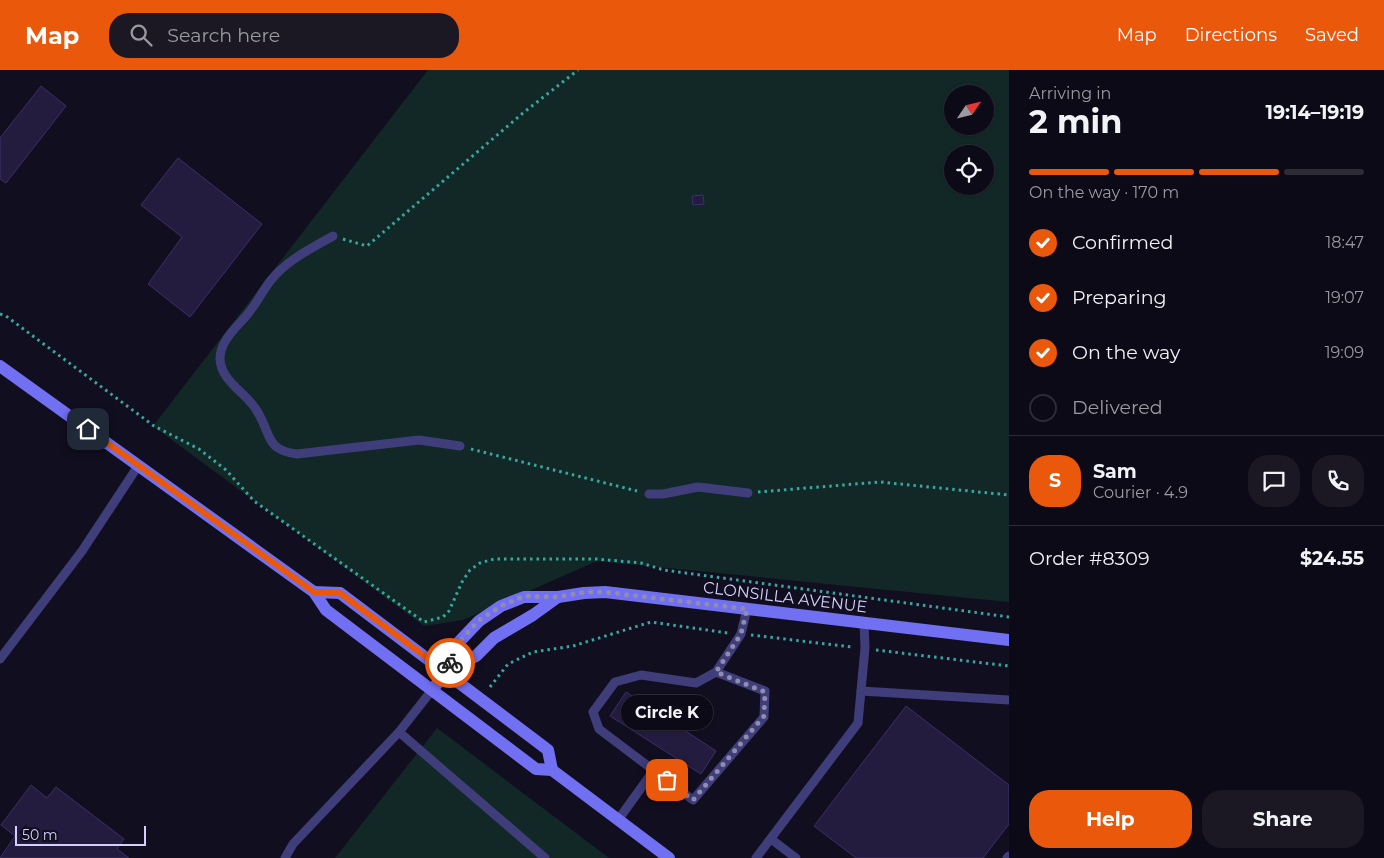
<!DOCTYPE html>
<meta charset="utf-8">
<style>
:root{--surface:#0d0a17;--page:#1b1824;--text:#f1f3f6;--muted:#9a9aa1;--line:#2d2b36;--accent:#ea580c}
body{margin:0;font-family:Montserrat,sans-serif;background:var(--page);color:var(--text);height:100vh;display:flex;flex-direction:column;font-size:19px;white-space:nowrap}
*{box-sizing:border-box;margin:0}
p{font-size:16px;color:var(--muted)}
.icon{flex:none;width:28px;height:28px;fill:none;stroke:currentColor;stroke-width:2;stroke-linecap:round;stroke-linejoin:round}
.map{position:relative;flex:1;overflow:hidden}
.side{display:flex;flex-direction:column;background:var(--surface);width:375px}
.side>*{flex:none}
.needle{width:32px;rotate:55deg}
.controls{position:absolute;left:944px;top:15px;display:grid;gap:10px}
.controls a{display:grid;place-items:center;width:50px;height:50px;border-radius:50%;background:var(--surface);box-shadow:0 1px 4px #0004,0 0 0 1px var(--line);font-size:25px}
.scale{position:absolute;left:15px;bottom:12px;width:131px;box-sizing:border-box;padding-left:5px;border:2px solid #d5d0fb;border-top:0;font-size:14px;line-height:18px;white-space:nowrap;color:#d5d0fb;-webkit-text-stroke:4px #110e1f;paint-order:stroke}
.pin{position:absolute;display:grid;place-items:center;width:42px;height:42px;color:#fff;margin:-21px;border-radius:10px;box-shadow:0 2px 8px #0006}
.courier{position:absolute;display:grid;place-items:center;width:50px;height:50px;margin:-25px;border:4px solid #ea580c;border-radius:50%;background:#fff;color:#222;box-shadow:0 1px 6px #0007}
.bubble{position:absolute;height:35px;border-radius:18px;background:var(--surface);box-shadow:0 1px 4px #0004,0 0 0 1px var(--line);font-size:16px;font-weight:700;line-height:35px;text-align:center}
.summary em{font-style:normal;font-weight:700}
.summary div{display:flex;flex-direction:column-reverse}
.summary{display:flex;align-items:center;justify-content:space-between;height:85px;padding:0 20px}
h1{font-size:32px;font-weight:700;line-height:38px}
.bar{display:grid;grid-template-columns:repeat(4,1fr);gap:8px 5px;align-content:center;height:60px;padding:0 20px}
.bar i{height:6px;border-radius:4px;background:var(--line)}
.bar .active{background:var(--accent)}
.bar p{grid-column:span 4}
.line{display:flex;align-items:center;gap:12px;padding:0 20px;border-top:1px solid var(--line)}
.line div{flex:1}
.round{display:grid;place-items:center;flex:none;width:52px;height:52px;border-radius:20px;background:var(--page)}
ol{padding:0 20px;list-style:none}
li{display:flex;align-items:center;gap:15px;height:55px}
li p{margin-inline-start:auto}
li .icon{padding:5px;border-radius:50%;background:var(--accent);color:#fff;stroke-width:4}
li:last-child{color:var(--muted)}
li i{width:28px;height:28px;border:2px solid var(--line);border-radius:50%}
.cta{display:flex;gap:10px;margin-top:auto;padding:10px 20px}
.cta a{flex:1;height:58px;border-radius:20px;background:var(--accent);color:#fff;font-size:20px;font-weight:700;line-height:58px;text-align:center}
.cta a+a{background:var(--page);color:var(--text)}
header{display:flex;align-items:center;gap:30px;box-sizing:border-box;height:70px;padding:0 25px;background:var(--accent);color:#fff}
header strong{font-size:24px}
nav{display:flex;gap:28px;margin-inline-start:auto;font-size:18px}
.search{width:350px;height:45px;background:var(--page);display:flex;align-items:center;gap:12px;box-sizing:border-box;padding:0 18px;border-radius:20px;color:var(--muted);font-size:19px}
main{display:flex;flex:1;min-height:0}
.map>svg:first-child{display:block}
.green{fill:#122827;fill-rule:evenodd}
.building{fill:#231c3e;stroke:#3b3068}
.lines{fill:none;stroke-linecap:round;stroke-linejoin:round}
.path{stroke:#38a79f;stroke-width:3;stroke-dasharray:2.5 4;stroke-linecap:butt}
.lane{stroke:#3f3d7a;stroke-width:9}
.secondary{stroke:#7270f2;stroke-width:12}
.done{stroke:#908cae;stroke-width:5;stroke-dasharray:0 9}
.route{stroke:#ea580c;stroke-width:6}
.labels{text-anchor:middle;dominant-baseline:central;stroke-width:4;stroke-linejoin:round;paint-order:stroke}
.street-label{font-size:16px;fill:#d5d0fb;stroke:#110e1f}
</style>
<header>
<strong>Map</strong>
<div class="search"><svg class="icon" aria-label="search" viewBox="0 0 24 24"><circle cx="10" cy="10" r="6"/><path d="M15 15l6 6"/></svg>Search here</div>
<nav><a>Map</a><a>Directions</a><a>Saved</a></nav>
</header>
<main>
<div class="map">
<svg width="1009" height="788" viewBox="0 0 1009 788">
<rect width="100%" height="100%" fill="#110e1f"/>
<g class="green">
<path d="M 428,0 L 1009,0 L 1009,532 L 597,491 L 463,550 L 424,556 L 153,356 ZM 952,24 L 985,24 L 985,56 L 952,56 ZM 952,84 L 985,84 L 985,116 L 952,116 Z"/>
<polygon points="437,658 609,788 335,788"/>
</g>
<g class="building">
<polygon points="41,16 66,36 6,113 0,109 0,68"/>
<polygon points="178,88 262,154 190,247 148,214 182,167 141,135"/>
<polygon points="703,125 704,134 693,135 692,126"/>
<polygon points="626,622 716,681 701,704 610,646"/>
<polygon points="906,636 1009,715 1009,754 983,788 856,788 814,756"/>
<polygon points="31,715 47,728 56,717 124,769 117,779 129,788 0,788 15,766 1,755"/>
</g>
<g class="lines">
<g class="path">
<polyline points="343,169 367,176 523,43 578,0"/>
<polyline points="0,244 6,246 154,356 199,379 226,400 254,431 424,552 443,547 449,541 462,512 470,500 480,493 494,489 597,489 641,493 664,500 1009,547"/>
<polyline points="471,379 637,421"/>
<polyline points="758,422 880,412 1009,425"/>
<polyline points="751,565 852,577"/>
<polyline points="876,580 1009,596"/>
<polyline points="490,617 508,594 533,582 573,576 651,552 728,563"/>
</g>
<g class="lane">
<path d="M 333,166 C 312,178 287,190 271,210 C 263,220 258,231 250,241 C 239,256 220,269 220,289 C 221,312 247,323 257,341 C 272,365 265,380 297,384 L 419,370 L 460,376"/>
<polyline points="649,424 663,424 698,417 748,423"/>
<polyline points="0,589 82,481 138,396"/>
<polyline points="716,602 765,621 764,647 693,730 599,659 593,642 615,612 641,605 696,613 716,602 741,564 747,539"/>
<polyline points="861,621 1009,630"/>
<polyline points="399,662 545,788"/>
<polyline points="618,750 654,700"/>
<polyline points="771,769 796,788"/>
<polyline points="285,788 293,774 399,662 432,620"/>
<polyline points="756,788 858,653 865,578 864,553"/>
<polyline points="1007,788 1009,786"/>
</g>
<g class="secondary">
<polyline points="0,296 314,522 326,540 536,699 552,700 669,788"/>
<polyline points="314,522 340,523 548,680 552,700"/>
<polyline points="446,602 476,586 494,568 533,545 558,527"/>
<polyline points="432,620 446,602 458,573 479,551 501,536 524,527 558,527 584,523 605,522 1009,570"/>
</g>
</g>
<g class="lines">
<polyline class="done" points="450,593 458,573 478,551 501,536 524,526 558,527 584,522 604,522 747,539 741,564 716,602 765,622 764,646 693,730 667,710"/>
<polyline class="route" points="88,359 314,522 340,523 446,602 450,593"/>
</g>
<g class="labels">
<g class="street-label">
<text transform="translate(785 527) rotate(7)">CLONSILLA AVENUE</text>
</g>
</g>
</svg>
<div class="controls">
<a><svg class="needle" viewBox="-14 -14 28 28"><path d="M0-13l5 13h-10z" fill="#e53935"/><path d="M0 13l5-13h-10z" fill="#9a9aa1"/></svg></a>
<a><svg class="icon" aria-label="locate" viewBox="0 0 24 24"><circle cx="12" cy="12" r="6"/><path d="M12 2v4M12 18v4M2 12h4M18 12h4"/></svg></a>
</div>
<div class="scale">50 m</div>
<div class="pin" style="left:667px;top:710px;background:#ea580c"><svg class="icon" aria-label="bag" viewBox="0 0 24 24"><path d="M5 8h14l-1 12H6zM9 8a3 3 0 0 1 6 0"/></svg></div>
<div class="pin" style="left:88px;top:359px;background:#1f2937"><svg class="icon" aria-label="home" viewBox="0 0 24 24"><path d="M3 11l9-7 9 7M6 9v11h12V9"/></svg></div>
<div class="courier" style="left:450px;top:593px"><svg class="icon" aria-label="bike" viewBox="0 0 24 24"><circle cx="6" cy="16" r="4"/><circle cx="18" cy="16" r="4"/><path d="M6 16l4-8h5l3 8M10 8l3 8H6M13 5h3"/></svg></div>
<div class="bubble" style="left:621px;top:625px;width:92px">Circle K</div>
</div>
<section class="side">
<div class="summary"><div><h1>2 min</h1><p>Arriving in</p></div><em>19:14–19:19</em></div>
<div class="bar"><i class="active"></i><i class="active"></i><i class="active"></i><i></i><p>On the way · 170 m</p></div>
<ol>
<li><svg class="icon" aria-label="check" viewBox="0 0 24 24"><path d="M5 12l5 5 9-10"/></svg>Confirmed<p>18:47</p></li>
<li><svg class="icon" aria-label="check" viewBox="0 0 24 24"><path d="M5 12l5 5 9-10"/></svg>Preparing<p>19:07</p></li>
<li><svg class="icon" aria-label="check" viewBox="0 0 24 24"><path d="M5 12l5 5 9-10"/></svg>On the way<p>19:09</p></li>
<li><i></i>Delivered</li>
</ol>
<div class="line" style="height:90px"><b class="round" style="background:var(--accent);color:#fff">S</b><div><b>Sam</b><p>Courier · 4.9</p></div><a class="round"><svg class="icon" aria-label="chat" viewBox="0 0 24 24"><path d="M4 5h16v11H9l-5 4z"/></svg></a><a class="round"><svg class="icon" aria-label="phone" viewBox="0 0 24 24"><path d="M5 4h4l2 5-3 2q2 4 5 5l2-3 5 2v4C11 20 4 13 5 4z"/></svg></a></div>
<div class="line" style="height:65px"><div>Order #8309</div><b>$24.55</b></div>
<div class="cta"><a>Help</a><a>Share</a></div>
</section>
</main>
